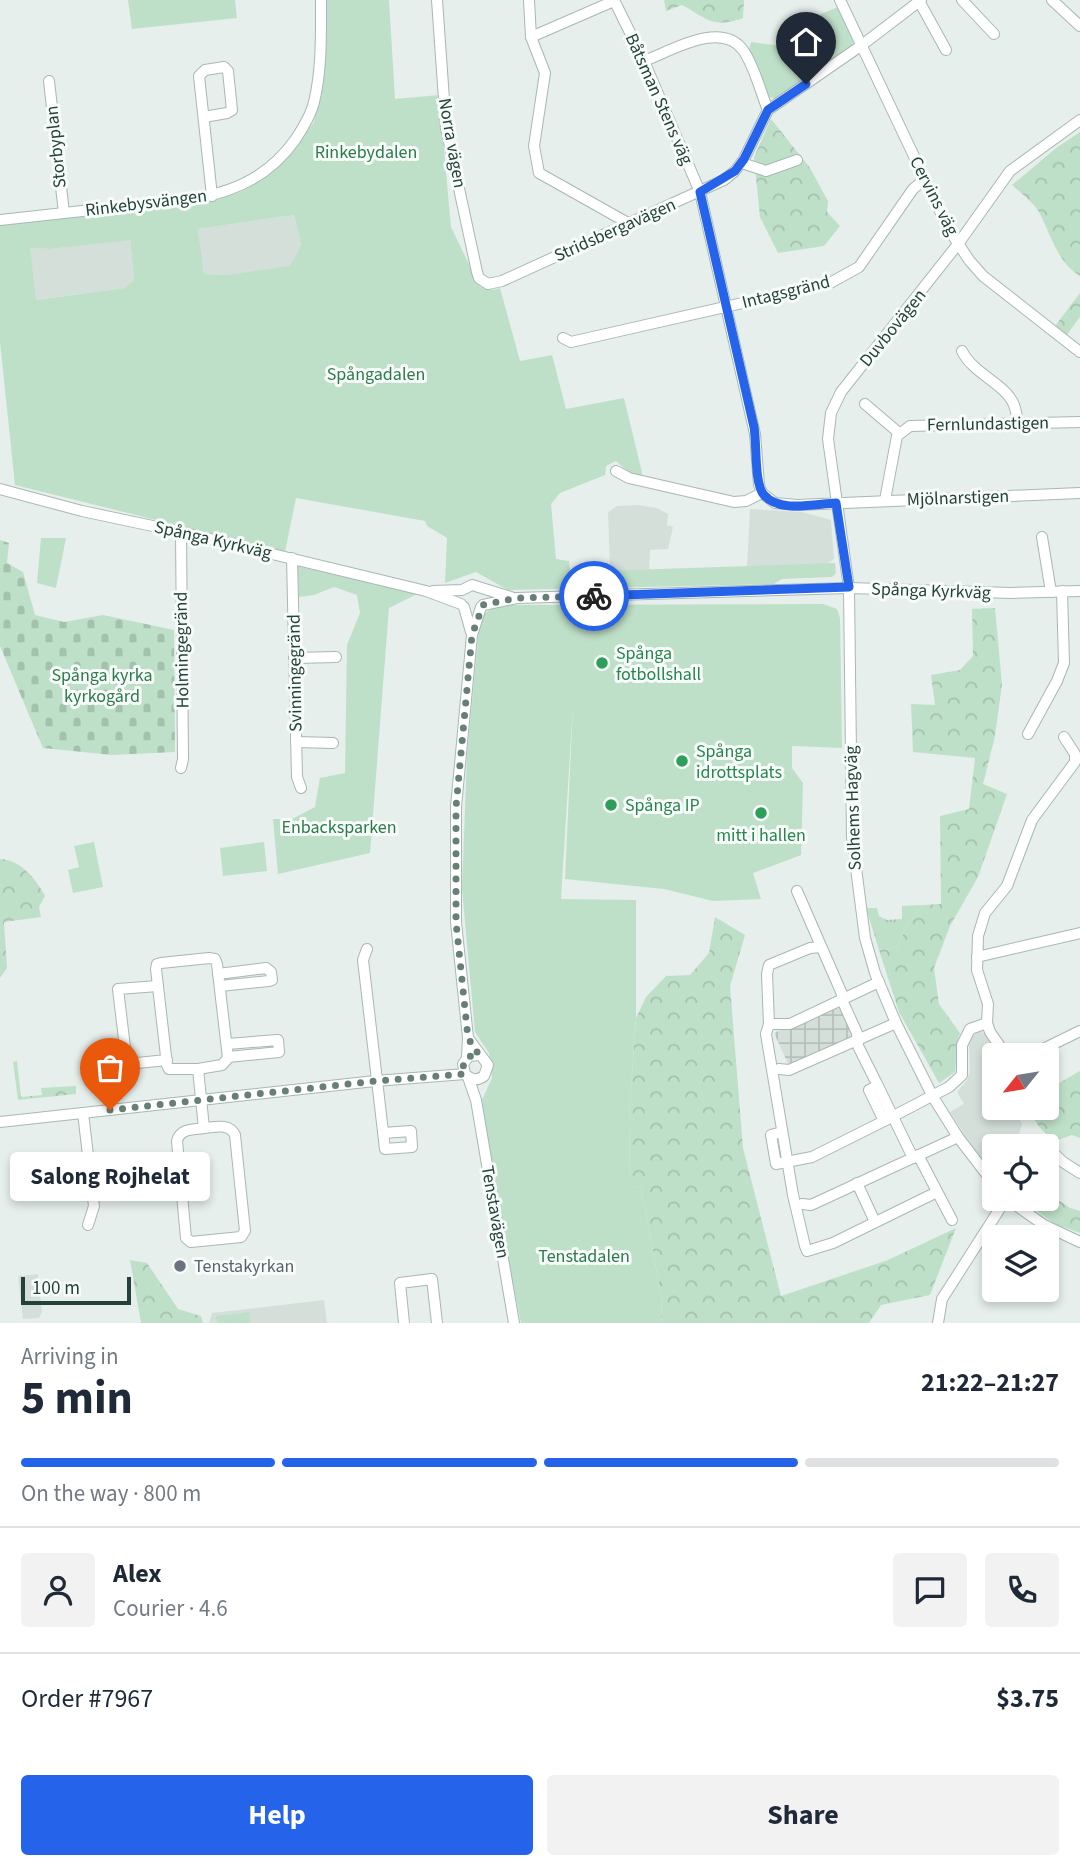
<!DOCTYPE html>
<meta charset="utf-8">
<style>
:root{--surface:#fff;--page:#f2f2f3;--text:#1f2937;--muted:#747a83;--line:#e0e1e3;--accent:#2563eb}
body{margin:0;font-family:"Source Sans 3",sans-serif;background:var(--page);color:var(--text);height:100vh;display:flex;flex-direction:column;font-size:26px;white-space:nowrap}
*{box-sizing:border-box;margin:0}
p{font-size:23px;color:var(--muted)}
.icon{flex:none;width:38px;height:38px;fill:none;stroke:currentColor;stroke-width:2;stroke-linecap:round;stroke-linejoin:round}
.map{position:relative;height:1323px;overflow:hidden}
.details{display:flex;flex-direction:column;background:var(--surface);flex:1}
.details>*{flex:none}
.needle{width:46px;rotate:240deg}
.controls{position:absolute;left:982px;top:1043px;display:grid;gap:14px}
.controls a{display:grid;place-items:center;width:77px;height:77px;border-radius:7px;background:var(--surface);box-shadow:0 4px 10px #0003;font-size:35px}
.scale{position:absolute;left:21px;bottom:18px;width:110px;box-sizing:border-box;padding-left:7px;border:4px solid #24423a;border-top:0;font-size:19px;line-height:24px;white-space:nowrap;color:#24423a;-webkit-text-stroke:5px #f7fbf9;paint-order:stroke}
.pin{position:absolute;display:grid;place-items:center;width:60px;height:60px;color:#fff;margin:-72px -30px;border-radius:50% 50% 50% 0;rotate:-45deg;box-shadow:0 0 7px #0007}
.pin .icon{rotate:45deg}
.courier{position:absolute;display:grid;place-items:center;width:70px;height:70px;margin:-35px;border:5px solid #2563eb;border-radius:50%;background:#fff;color:#222;box-shadow:0 2px 9px #0007}
.bubble{position:absolute;height:49px;border-radius:7px;background:var(--surface);box-shadow:0 4px 10px #0003;font-size:23px;font-weight:700;line-height:49px;text-align:center}
.summary em{font-style:normal;font-weight:700}
.summary div{display:flex;flex-direction:column-reverse}
.summary{display:flex;align-items:center;justify-content:space-between;height:119px;padding:0 21px}
h1{font-size:46px;font-weight:700;line-height:52px}
.bar{display:grid;grid-template-columns:repeat(4,1fr);gap:10px 7px;align-content:center;height:84px;padding:0 21px}
.bar i{height:9px;border-radius:5px;background:var(--line)}
.bar .current{background:var(--accent)}
.bar p{grid-column:span 4}
.line{display:flex;align-items:center;gap:18px;padding:0 21px;border-top:2px solid var(--line)}
.line div{flex:1}
.round{display:grid;place-items:center;flex:none;width:74px;height:74px;border-radius:7px;background:var(--page)}
.primary-button{display:flex;gap:14px;margin-top:auto;padding:14px 21px}
.primary-button a{flex:1;height:80px;border-radius:7px;background:var(--accent);color:#fff;font-size:28px;font-weight:700;line-height:80px;text-align:center}
.primary-button a+a{background:var(--page);color:var(--text)}
.map>svg:first-child{display:block}
.built{fill:#d4dfda}
.industrial{fill:url(#industrial-grid)}
.grass{fill:url(#grass-tufts)}
.forest{fill:url(#forest-crowns)}
.cemetery{fill:url(#cemetery-stones)}
.park{fill:#bfe0c8;fill-rule:evenodd}
.lines{fill:none;stroke-linecap:round;stroke-linejoin:round}
.minor-casing{stroke:#a8b8b2;stroke-width:12}
.minor{stroke:#fff;stroke-width:10}
.done{stroke:#687f78;stroke-width:7;stroke-dasharray:0 12.6}
.route{stroke:#2563eb;stroke-width:9}
.leisure-dot{fill:#2e9e5b;stroke:#f7fbf9;stroke-width:2.5}
.worship-dot{fill:#6b7280;stroke:#f7fbf9;stroke-width:2.5}
.labels{text-anchor:middle;dominant-baseline:central;stroke-width:6;stroke-linejoin:round;paint-order:stroke}
.street-label{font-size:18px;fill:#24423a;stroke:#f7fbf9}
.park-label{font-size:18px;fill:#2d7a4b;stroke:#f7fbf9}
.leisure-label{font-size:18px;fill:#27864d;stroke:#f7fbf9;text-anchor:start}
.worship-label{font-size:18px;fill:#5b616d;stroke:#f7fbf9;text-anchor:start}
</style>
<div class="map">
<svg width="1080" height="1323" viewBox="0 0 1080 1323">
<defs>
<pattern id="industrial-grid" width="8" height="8" patternUnits="userSpaceOnUse" patternTransform="scale(1.75)"><rect width="8" height="8" fill="#d4dfda"/><path d="M0 4h8M4 0v8" fill="none" stroke="#b6c1bc"/></pattern>
<pattern id="grass-tufts" width="24" height="20" patternUnits="userSpaceOnUse" patternTransform="scale(1.75)"><rect width="24" height="20" fill="#bfe0c8"/><path d="M3 7l-1-3M5 7V3M7 7l1-3M15 17l-1-3M17 17v-4M19 17l1-3" fill="none" stroke="#a4c1ad"/></pattern>
<pattern id="forest-crowns" width="20" height="18" patternUnits="userSpaceOnUse" patternTransform="scale(1.75)"><rect width="20" height="18" fill="#bfe0c8"/><path d="M2 6a3 3 0 1 1 6 0M12 15a3 3 0 1 1 6 0" fill="none" stroke="#a4c1ad"/></pattern>
<pattern id="cemetery-stones" width="16" height="16" patternUnits="userSpaceOnUse" patternTransform="scale(1.75)"><rect width="16" height="16" fill="#bfe0c8"/><path d="M2 7V4a2 2 0 0 1 4 0v3zM10 15v-3a2 2 0 0 1 4 0v3z" fill="#a4c1ad"/></pattern>
</defs>
<rect width="100%" height="100%" fill="#e6efeb"/>
<g class="built">
<polygon points="294,215 301,245 290,267 226,275 204,274 198,229"/>
<polygon points="130,239 134,280 124,288 35,300 29,248 50,249"/>
<polygon points="638,505 657,508 668,514 667,525 673,527 668,549 650,550 649,570 610,571 608,512 617,506"/>
<polygon points="750,509 802,512 831,520 834,559 827,564 747,567"/>
<polygon points="979,1031 986,1034 1001,1055 994,1055 994,1108 1016,1108 1022,1125 1015,1146 994,1146 994,1175 976,1153 950,1112 964,1104 957,1092 967,1080 970,1071 969,1040"/>
<polygon points="38,1274 42,1312 39,1318 23,1319 18,1276"/>
<polygon points="324,1300 327,1323 209,1323 212,1313"/>
</g>
<polygon class="industrial" points="840,1002 856,1036 789,1066 774,1033"/>
<polygon class="grass" points="923,905 912,918 896,947 879,950 866,908 877,908 879,916 887,920 902,919 902,906"/>
<g class="forest">
<path d="M 664,0 L 744,0 L 743,18 C 713,29 708,19 682,5 L 666,11 Z"/>
<polygon points="771,119 810,168 828,201 827,212 840,226 824,246 778,253 760,217 754,157"/>
<path d="M 1080,132 L 1080,276 C 1057,262 1051,235 1039,212 C 1033,202 1021,193 1012,185 L 1056,148 Z"/>
<polygon points="1080,293 1080,317 1066,336 1055,326"/>
<path d="M 995,608 L 1002,684 L 995,736 L 983,784 L 1007,794 L 978,877 L 950,926 L 934,968 L 939,1004 L 960,1033 C 955,1046 957,1058 955,1072 L 939,1083 L 899,1012 L 879,950 L 896,947 L 912,918 L 923,905 L 941,904 L 940,816 L 969,809 L 975,758 L 913,752 L 911,704 L 935,705 L 931,675 L 960,670 L 973,656 L 972,609 Z"/>
<path d="M 0,859 C 20,859 36,879 45,896 L 39,907 L 41,917 L 4,922 L 7,968 L 0,978 Z"/>
<polygon points="715,917 745,935 730,986 743,1148 781,1296 888,1260 956,1228 930,1295 881,1305 869,1323 661,1323 662,1300 641,1188 630,1185 629,1118 636,1018 646,997 666,976 690,975 709,953"/>
<polygon points="17,1061 21,1097 42,1095 41,1088 76,1086 76,1094 18,1100 13,1062"/>
<path d="M 1080,1071 L 1080,1138 L 1072,1135 L 1054,1141 C 1043,1132 1033,1122 1030,1108 L 1046,1108 L 1047,1090 Z"/>
<polygon points="1047,1192 1070,1208 1080,1211 1080,1233 1055,1224 1020,1199 1046,1199"/>
<polygon points="130,1260 147,1263 178,1309 201,1316 203,1323 141,1323"/>
</g>
<polygon class="cemetery" points="0,540 9,543 7,563 23,572 35,615 64,622 103,615 174,630 175,752 112,755 43,748 0,646"/>
<g class="park">
<polygon points="128,0 235,0 237,18 132,29"/>
<path d="M 327,0 L 389,0 L 395,99 L 439,95 L 451,227 L 480,287 L 493,290 L 500,288 L 520,361 L 552,355 L 566,409 L 624,398 L 643,477 L 633,476 L 616,461 L 606,466 L 605,475 L 560,493 L 551,504 L 556,559 L 569,561 L 570,572 L 835,563 L 836,573 L 832,577 L 782,579 L 774,584 L 508,590 L 476,572 L 445,583 L 447,538 L 427,526 L 425,521 L 296,498 L 285,552 L 15,485 L 0,342 L 0,223 L 201,203 L 243,191 L 286,160 L 314,122 L 324,65 ZM 294,215 L 301,245 L 290,266 L 226,275 L 204,274 L 198,229 ZM 130,240 L 134,280 L 124,288 L 36,300 L 30,248 L 50,249 Z"/>
<polygon points="838,7 854,40 851,47 777,99 769,97 749,50 751,42 799,48 814,17"/>
<polygon points="41,538 66,538 56,588 37,583"/>
<polygon points="297,566 417,594 389,608 370,853 278,874 273,819 292,819 315,807 320,778 345,773 347,645 360,613 357,595 334,587 314,595 299,597"/>
<polygon points="823,604 837,609 840,618 842,748 792,746 792,768 803,783 801,855 753,873 761,899 713,901 664,889 565,879 573,705 561,899 636,900 636,1018 629,1118 630,1185 641,1188 662,1300 661,1323 521,1323 498,1210 482,1100 492,1078 489,1053 475,1032 462,889 467,755 480,617 496,605"/>
<polygon points="94,842 103,887 73,893 68,870 79,867 74,846"/>
<polygon points="264,842 267,871 223,876 220,848"/>
<polygon points="249,1312 250,1323 217,1323 216,1316"/>
</g>
<g class="lines">
<g class="minor-casing">
<g id="minor">
<polyline points="437,0 446,128 477,272 479,278 488,284 502,281 724,180 735,171 744,159 768,110 862,45 921,0"/>
<polyline points="529,0 531,37 545,73 534,146 539,173 628,223"/>
<polyline points="614,0 644,61 700,192 755,434 759,485 762,493 775,503 797,505 1080,493"/>
<polyline points="840,0 948,228 969,260 983,276 1080,352"/>
<polyline points="962,0 994,34"/>
<polyline points="1052,0 1080,26"/>
<polyline points="919,1 946,50"/>
<polyline points="531,37 614,1"/>
<path d="M 644,61 C 671,51 721,20 743,50 C 755,67 760,91 768,110"/>
<polyline points="49,81 64,213"/>
<polyline points="204,117 227,113 232,110 228,71 224,67 205,70 199,76 212,196"/>
<polyline points="742,163 766,171 797,160"/>
<path d="M 0,220 C 43,215 85,211 128,206 C 193,199 253,199 295,140 C 303,128 311,115 314,102 C 322,70 321,32 321,0"/>
<polyline points="563,338 571,342 830,283 859,267 913,189 925,179"/>
<path d="M 962,351 C 973,374 1005,383 1014,405 C 1016,410 1017,417 1018,423"/>
<polyline points="865,404 899,433"/>
<polyline points="616,471 629,478 734,502 746,501 762,493"/>
<polyline points="0,489 82,511 181,532 426,591 461,604"/>
<polyline points="885,500 897,436 910,426 1080,422"/>
<polyline points="1042,537 1051,592"/>
<polyline points="292,558 297,777 301,788"/>
<polyline points="433,591 462,590 472,585 511,597"/>
<polyline points="483,605 517,598 849,588 1011,593 1080,591"/>
<polyline points="464,607 471,632"/>
<polyline points="294,658 336,657"/>
<polyline points="1028,734 1057,681 1064,663 1062,591"/>
<polyline points="296,742 333,743"/>
<polyline points="181,768 183,759 181,532"/>
<polyline points="797,891 842,994 842,1000 857,1033 858,1046 878,1086 869,1090 884,1121 949,1087 962,1075 962,1045 970,1029 987,1023"/>
<polyline points="821,947 810,948 769,965 767,974 769,1024 766,1034 793,1195 805,1246 807,1251 833,1243 937,1192"/>
<polyline points="367,949 363,960 385,1149 412,1147 411,1131 383,1133"/>
<polyline points="977,957 1080,933"/>
<polyline points="218,974 266,968 271,972 272,980 269,981 220,986"/>
<polyline points="158,986 118,989 127,1064 167,1060"/>
<polyline points="769,1024 790,1024 879,982"/>
<path d="M 468,1038 L 488,1065 L 484,1076 C 477,1081 471,1080 465,1074 L 463,1064 L 469,1056 L 479,1055"/>
<polyline points="227,1044 278,1040 279,1052 228,1057"/>
<polyline points="1006,1055 990,1032 987,1023 988,1004 977,970 978,936 985,913 1007,886 1032,820 1075,762 1075,754 1064,737"/>
<polyline points="1031,1055 1080,1031"/>
<polyline points="467,1058 468,1038 456,922 456,807 472,635 481,607"/>
<path d="M 198,1069 L 222,1065 L 228,1058 L 217,964 L 215,959 L 209,958 L 161,963 L 157,964 L 156,969 L 167,1065 L 169,1069 L 198,1069 L 204,1128 C 216,1127 229,1123 235,1135 L 245,1231 L 241,1237 L 191,1242 L 186,1238 L 177,1141 C 180,1128 193,1130 204,1128"/>
<polyline points="779,1069 789,1070 896,1023"/>
<polyline points="468,1077 476,1100 514,1323"/>
<polyline points="878,1086 913,1158"/>
<polyline points="83,1113 94,1206 88,1225"/>
<polyline points="0,1122 375,1081 465,1074"/>
<polyline points="782,1132 771,1135 776,1164 812,1157 884,1121"/>
<polyline points="1045,1145 1063,1162 1080,1173"/>
<polyline points="918,1155 952,1220"/>
<polyline points="857,1183 875,1222"/>
<polyline points="994,1184 958,1137 933,1097 896,1023 875,973 865,938 852,837 849,588 828,439 831,413 841,392 958,244 1010,171 1080,120"/>
<polyline points="1007,1199 1044,1225 1080,1242"/>
<polyline points="802,1204 811,1205 958,1137"/>
<polyline points="404,1323 400,1283 432,1279 437,1323"/>
<polyline points="938,1323 942,1299 1006,1199"/>
</g>
</g>
<use href="#minor" class="minor"/>
</g>
<g class="lines">
<polyline class="done" points="110,1110 376,1081 465,1074 463,1067 465,1060 472,1055 479,1055 468,1038 456,922 456,807 472,635 483,605 517,598 594,596"/>
<path class="route" d="M 594,596 L 849,587 L 836,503 C 815,504 779,513 764,495 C 754,484 757,444 754,427 C 736,349 718,270 700,192 L 735,171 L 744,159 L 768,110 L 806,84"/>
</g>
<g class="leisure-dot">
<circle cx="602" cy="663" r="7"/>
<circle cx="682" cy="761" r="7"/>
<circle cx="611" cy="805" r="7"/>
<circle cx="761" cy="813" r="7"/>
</g>
<circle class="worship-dot" cx="180" cy="1266" r="7"/>
<g class="labels">
<g class="street-label">
<text transform="translate(659 99) rotate(66)">Båtsman Stens väg</text>
<text transform="translate(452 143) rotate(80)">Norra vägen</text>
<text transform="translate(56 147) rotate(-96)">Storbyplan</text>
<text transform="translate(934 196) rotate(63)">Cervins väg</text>
<text transform="translate(146 203) rotate(-7)">Rinkebysvängen</text>
<text transform="translate(615 230) rotate(-24)">Stridsbergavägen</text>
<text transform="translate(786 292) rotate(-14)">Intagsgränd</text>
<text transform="translate(893 328) rotate(-51)">Duvbovägen</text>
<text transform="translate(988 424) rotate(-1)">Fernlundastigen</text>
<text transform="translate(958 498) rotate(-2)">Mjölnarstigen</text>
<text transform="translate(213 540) rotate(13)">Spånga Kyrkväg</text>
<text transform="translate(931 591) rotate(2)">Spånga Kyrkväg</text>
<text transform="translate(182 650) rotate(-91)">Holmingegränd</text>
<text transform="translate(295 673) rotate(-91)">Svinningegränd</text>
<text transform="translate(853 808) rotate(-92)">Solhems Hagväg</text>
<text transform="translate(495 1212) rotate(80)">Tenstavägen</text>
</g>
<g class="park-label">
<text x="366" y="152">Rinkebydalen</text>
<text x="376" y="374">Spångadalen</text>
<text x="102" y="675">Spånga kyrka<tspan x="102" dy="21">kyrkogård</tspan></text>
<text x="339" y="827">Enbacksparken</text>
<text x="584" y="1256">Tenstadalen</text>
</g>
<g class="leisure-label">
<text x="616" y="653">Spånga<tspan x="616" dy="21">fotbollshall</tspan></text>
<text x="696" y="751">Spånga<tspan x="696" dy="21">idrottsplats</tspan></text>
<text x="625" y="805">Spånga IP</text>
<text x="761" y="835" text-anchor="middle">mitt i hallen</text>
</g>
<g class="worship-label">
<text x="194" y="1266">Tenstakyrkan</text>
</g>
</g>
</svg>
<div class="controls">
<a><svg class="needle" viewBox="-14 -14 28 28"><path d="M0-13l5 13h-10z" fill="#e53935"/><path d="M0 13l5-13h-10z" fill="#747a83"/></svg></a>
<a><svg class="icon" aria-label="locate" viewBox="0 0 24 24"><circle cx="12" cy="12" r="6"/><path d="M12 2v4M12 18v4M2 12h4M18 12h4"/></svg></a>
<a><svg class="icon" aria-label="layers" viewBox="0 0 24 24"><path d="M12 4l9 5-9 5-9-5zM3 14l9 5 9-5"/></svg></a>
</div>
<div class="scale">100 m</div>
<div class="pin" style="left:110px;top:1110px;background:#ea580c"><svg class="icon" aria-label="bag" viewBox="0 0 24 24"><path d="M5 8h14l-1 12H6zM9 8a3 3 0 0 1 6 0"/></svg></div>
<div class="pin" style="left:806px;top:84px;background:#1f2937"><svg class="icon" aria-label="home" viewBox="0 0 24 24"><path d="M3 11l9-7 9 7M6 9v11h12V9"/></svg></div>
<div class="courier" style="left:594px;top:596px"><svg class="icon" aria-label="bike" viewBox="0 0 24 24"><circle cx="6" cy="16" r="4"/><circle cx="18" cy="16" r="4"/><path d="M6 16l4-8h5l3 8M10 8l3 8H6M13 5h3"/></svg></div>
<div class="bubble" style="left:10px;top:1152px;width:200px">Salong Rojhelat</div>
</div>
<section class="details">
<div class="summary"><div><h1>5 min</h1><p>Arriving in</p></div><em>21:22–21:27</em></div>
<div class="bar"><i class="current"></i><i class="current"></i><i class="current"></i><i></i><p>On the way · 800 m</p></div>
<div class="line" style="height:126px"><a class="round"><svg class="icon" aria-label="person" viewBox="0 0 24 24"><circle cx="12" cy="8" r="4"/><path d="M4 21q1-7 8-7t8 7"/></svg></a><div><b>Alex</b><p>Courier · 4.6</p></div><a class="round"><svg class="icon" aria-label="chat" viewBox="0 0 24 24"><path d="M4 5h16v11H9l-5 4z"/></svg></a><a class="round"><svg class="icon" aria-label="phone" viewBox="0 0 24 24"><path d="M5 4h4l2 5-3 2q2 4 5 5l2-3 5 2v4C11 20 4 13 5 4z"/></svg></a></div>
<div class="line" style="height:91px"><div>Order #7967</div><b>$3.75</b></div>
<div class="primary-button"><a>Help</a><a>Share</a></div>
</section>
